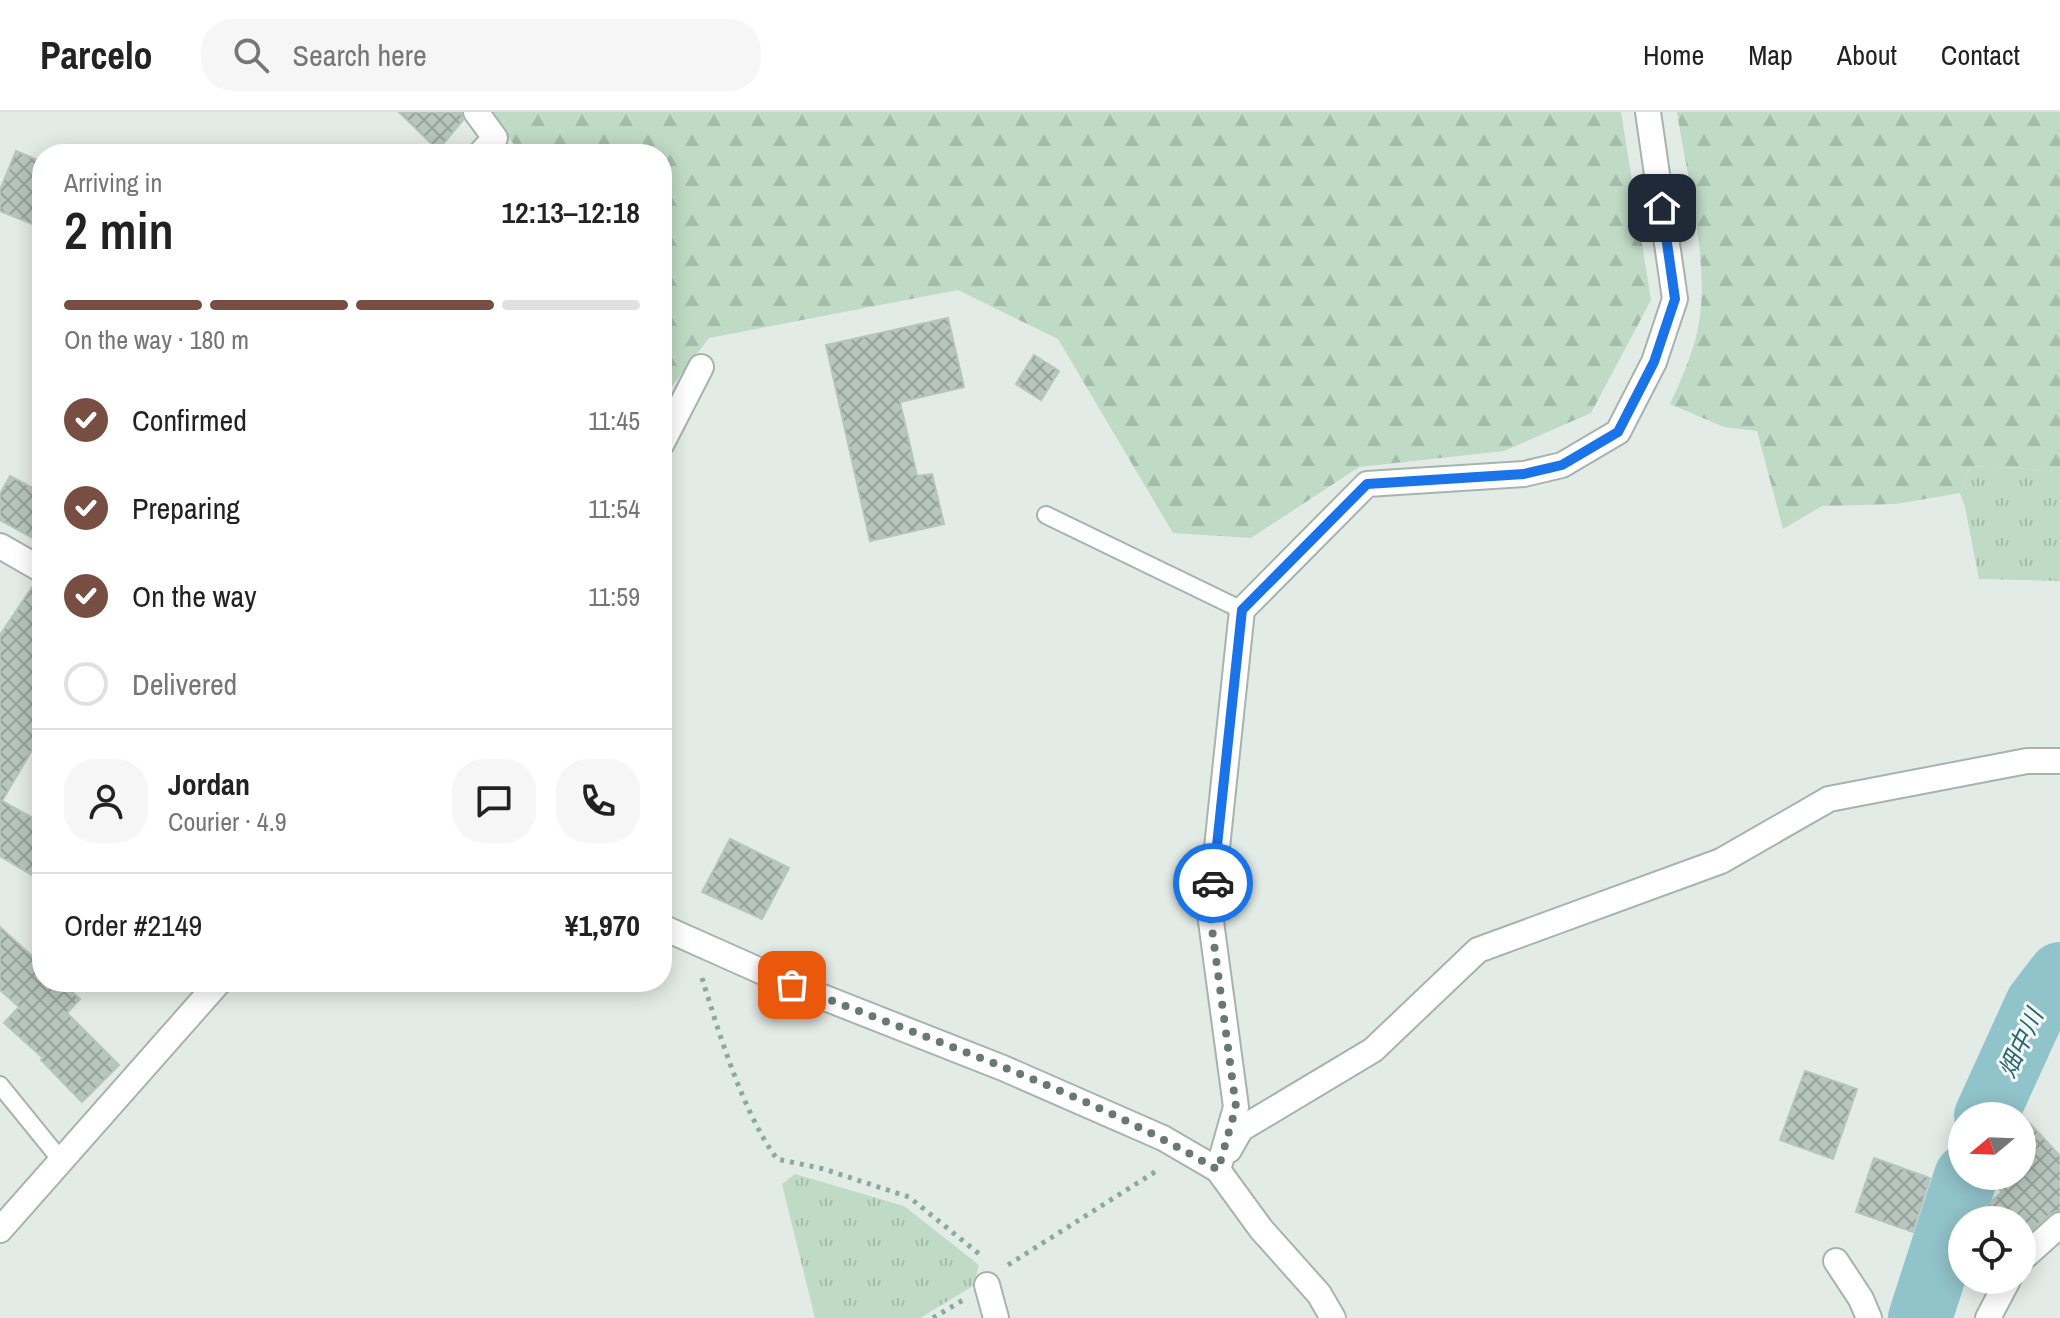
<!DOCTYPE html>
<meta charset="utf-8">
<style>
:root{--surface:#fff;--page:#f6f6f6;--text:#222;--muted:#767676;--line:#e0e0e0;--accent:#784e42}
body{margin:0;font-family:"Archivo Narrow","Noto Sans JP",sans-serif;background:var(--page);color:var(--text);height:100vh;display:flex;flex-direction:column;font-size:30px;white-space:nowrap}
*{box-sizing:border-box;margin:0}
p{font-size:26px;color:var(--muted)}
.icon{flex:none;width:44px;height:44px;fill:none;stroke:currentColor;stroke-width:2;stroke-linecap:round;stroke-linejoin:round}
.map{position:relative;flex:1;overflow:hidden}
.details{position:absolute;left:32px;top:32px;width:640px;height:848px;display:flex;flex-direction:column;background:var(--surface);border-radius:32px;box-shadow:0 4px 20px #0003}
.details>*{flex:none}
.needle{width:52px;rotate:251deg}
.fabs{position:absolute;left:1948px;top:990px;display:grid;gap:16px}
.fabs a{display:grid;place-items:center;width:88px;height:88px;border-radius:50%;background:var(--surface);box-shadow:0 4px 20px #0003;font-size:40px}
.pin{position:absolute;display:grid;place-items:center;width:68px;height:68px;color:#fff;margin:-34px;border-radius:16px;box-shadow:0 4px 12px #0006}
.courier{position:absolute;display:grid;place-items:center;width:80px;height:80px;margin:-40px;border:6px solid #1a73e8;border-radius:50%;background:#fff;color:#222;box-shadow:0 2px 10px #0007}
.head em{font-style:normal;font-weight:600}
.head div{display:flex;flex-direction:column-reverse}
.head{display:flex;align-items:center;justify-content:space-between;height:136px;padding:0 32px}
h1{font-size:52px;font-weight:600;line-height:60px}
.bar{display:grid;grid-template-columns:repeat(4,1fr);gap:12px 8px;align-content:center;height:96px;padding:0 32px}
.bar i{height:10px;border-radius:6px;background:var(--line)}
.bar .active{background:var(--accent)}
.bar p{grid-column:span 4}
.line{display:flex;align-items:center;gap:20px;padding:0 32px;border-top:2px solid var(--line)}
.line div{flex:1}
.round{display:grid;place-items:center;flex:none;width:84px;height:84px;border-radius:32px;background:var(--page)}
ol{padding:0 32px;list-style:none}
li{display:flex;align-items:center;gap:24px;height:88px}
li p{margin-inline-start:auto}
li .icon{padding:8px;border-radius:50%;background:var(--accent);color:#fff;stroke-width:4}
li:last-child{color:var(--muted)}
li i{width:44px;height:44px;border:4px solid var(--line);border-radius:50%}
header{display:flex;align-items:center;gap:48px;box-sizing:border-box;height:112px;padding:0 40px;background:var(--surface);border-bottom:2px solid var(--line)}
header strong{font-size:38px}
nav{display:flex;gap:44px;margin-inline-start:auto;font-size:28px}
.search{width:560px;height:72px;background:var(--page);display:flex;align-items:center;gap:20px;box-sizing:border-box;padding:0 28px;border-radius:32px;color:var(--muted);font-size:30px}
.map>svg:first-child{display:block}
.grass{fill:url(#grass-tufts)}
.forest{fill:url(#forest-firs)}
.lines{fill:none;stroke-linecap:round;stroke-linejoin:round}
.river{stroke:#91c3ca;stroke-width:64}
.building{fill:url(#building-cross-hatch);stroke:#b6c4be;stroke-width:2}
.lane-casing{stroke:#a6b3ae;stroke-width:20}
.street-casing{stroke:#a6b3ae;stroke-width:28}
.path{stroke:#87ab9f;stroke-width:5;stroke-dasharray:4 6;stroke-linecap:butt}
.lane{stroke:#fff;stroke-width:16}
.street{stroke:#fff;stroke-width:24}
.done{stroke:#687973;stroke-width:8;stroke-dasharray:0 14.4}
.route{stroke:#1a73e8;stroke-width:10}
.labels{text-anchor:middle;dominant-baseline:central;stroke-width:6;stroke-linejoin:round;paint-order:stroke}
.water-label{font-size:24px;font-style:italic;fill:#266670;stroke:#f3f8f6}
</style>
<header>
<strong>Parcelo</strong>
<div class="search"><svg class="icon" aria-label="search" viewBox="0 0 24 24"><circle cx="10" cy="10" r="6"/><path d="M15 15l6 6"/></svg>Search here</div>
<nav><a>Home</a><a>Map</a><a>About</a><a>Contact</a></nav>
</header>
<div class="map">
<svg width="2060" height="1206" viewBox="0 0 2060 1206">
<defs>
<pattern id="grass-tufts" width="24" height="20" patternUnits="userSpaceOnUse" patternTransform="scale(2)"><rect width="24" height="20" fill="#bfdac5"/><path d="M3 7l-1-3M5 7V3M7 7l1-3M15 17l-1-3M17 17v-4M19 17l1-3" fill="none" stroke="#a4bcaa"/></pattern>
<pattern id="forest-firs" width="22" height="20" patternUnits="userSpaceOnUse" patternTransform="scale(2)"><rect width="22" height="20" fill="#bfdac5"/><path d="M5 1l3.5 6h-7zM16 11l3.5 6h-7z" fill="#a4bcaa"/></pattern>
<pattern id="building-cross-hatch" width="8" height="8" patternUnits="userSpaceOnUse" patternTransform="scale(2)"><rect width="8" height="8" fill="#b9c6c0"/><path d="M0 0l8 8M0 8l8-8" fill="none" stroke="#96a29d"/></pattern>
</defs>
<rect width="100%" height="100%" fill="#e3ebe7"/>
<g class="grass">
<polygon points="1971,354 2060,359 2060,469 1979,467 1965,395 1960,381"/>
<polygon points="795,1062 904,1094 979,1153 973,1174 920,1206 815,1206 782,1072"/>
</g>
<g class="forest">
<polygon points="492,0 1621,0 1651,188 1591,301 1504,339 1359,355 1251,426 1173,421 1058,227 958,178 709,226 662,287 662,42 520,42"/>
<path d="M 1677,0 L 2060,0 L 2060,359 L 1971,354 L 1960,381 L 1896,392 L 1822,394 L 1783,417 L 1757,319 L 1724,315 L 1670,292 C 1683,264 1696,235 1700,204 C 1708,145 1686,59 1677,0 Z"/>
</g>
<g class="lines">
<g class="river">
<polyline points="1986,1004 2037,892 2060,862"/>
<polyline points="1920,1206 1966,1064"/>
</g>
</g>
<g class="building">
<polygon points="399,0 461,0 463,8 438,38"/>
<polygon points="16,39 42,50 42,116 0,99 0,78"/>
<polygon points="948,206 964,275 900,290 917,364 932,362 944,412 870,429 826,233"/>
<polygon points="1034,243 1059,259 1041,288 1016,272"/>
<polygon points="10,364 42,381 42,431 0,408 0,382"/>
<polygon points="35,471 42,473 42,621 2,689 42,711 42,769 0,744 0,523"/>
<polygon points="730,727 789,756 762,807 702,780"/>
<polygon points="0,815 42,853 42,870 61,870 80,887 67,901 119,953 82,990 41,948 43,946 4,911 19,895 0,878"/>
<polygon points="1805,959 1857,977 1833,1047 1780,1028"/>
<polygon points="2022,1003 2060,1044 2060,1098 2050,1102 2022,1127 2022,1108 1971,1108 2002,1080 1987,1064 2022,1064"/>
<polygon points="1874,1046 1930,1066 1913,1120 1856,1100"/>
</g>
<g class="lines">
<g class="lane-casing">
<g id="lane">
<polyline points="1046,403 1242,498"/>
<polyline points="0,973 60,1047"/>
</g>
</g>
<g class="street-casing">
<g id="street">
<polyline points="476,0 495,26 480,42"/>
<polyline points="662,331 701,255"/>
<polyline points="0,434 42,458"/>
<polyline points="662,815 792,873 1003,956 1163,1026 1218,1058 1261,1117 1319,1182 1333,1206"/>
<polyline points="1229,1038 1241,1017 1373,938 1478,838 1721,749 1829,687 2027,649 2060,649"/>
<polyline points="1218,1058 1236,995 1210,802 1242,498 1367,372 1524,362 1562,353 1618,320 1654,250 1675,187 1648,0"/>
<polyline points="0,1118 219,870"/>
<polyline points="2022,1147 2060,1113"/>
<polyline points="1836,1149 1861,1187 1869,1206"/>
<polyline points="987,1173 996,1206"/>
<polyline points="1988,1206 2008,1168"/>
</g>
</g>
<g class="path">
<path d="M 702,866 C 719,921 743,1001 777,1047 L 824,1057 L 909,1085 L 983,1145"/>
<polyline points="1008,1153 1158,1058"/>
<polyline points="933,1206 963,1188"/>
</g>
<use href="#lane" class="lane"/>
<use href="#street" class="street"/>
</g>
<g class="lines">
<path class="done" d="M 792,873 C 935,930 1085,979 1218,1058 L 1236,995 L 1210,802 L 1213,771"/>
<polyline class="route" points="1213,771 1242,498 1367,372 1524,362 1562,353 1618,320 1654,250 1675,187 1662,96"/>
</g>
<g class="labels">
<g class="water-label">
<text transform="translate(2020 931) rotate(-65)">畑中川</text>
</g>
</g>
</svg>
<div class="fabs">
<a><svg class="needle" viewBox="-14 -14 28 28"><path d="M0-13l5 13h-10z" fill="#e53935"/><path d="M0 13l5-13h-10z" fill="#767676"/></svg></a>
<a><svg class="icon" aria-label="locate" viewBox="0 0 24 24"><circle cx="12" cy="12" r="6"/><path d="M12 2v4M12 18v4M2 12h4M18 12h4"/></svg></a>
</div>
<div class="pin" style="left:792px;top:873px;background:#ea580c"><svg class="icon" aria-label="bag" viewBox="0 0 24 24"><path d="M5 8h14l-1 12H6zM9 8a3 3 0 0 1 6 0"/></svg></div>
<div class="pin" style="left:1662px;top:96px;background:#1f2937"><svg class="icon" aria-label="home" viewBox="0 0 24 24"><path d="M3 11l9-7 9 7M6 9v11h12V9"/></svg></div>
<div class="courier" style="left:1213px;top:771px"><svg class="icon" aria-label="car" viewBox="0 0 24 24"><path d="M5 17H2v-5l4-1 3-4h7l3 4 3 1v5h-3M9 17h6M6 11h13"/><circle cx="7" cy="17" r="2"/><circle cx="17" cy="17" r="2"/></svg></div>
<section class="details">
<div class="head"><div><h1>2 min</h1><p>Arriving in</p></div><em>12:13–12:18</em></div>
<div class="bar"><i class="active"></i><i class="active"></i><i class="active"></i><i></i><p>On the way · 180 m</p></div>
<ol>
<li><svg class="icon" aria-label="check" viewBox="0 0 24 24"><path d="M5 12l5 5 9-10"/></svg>Confirmed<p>11:45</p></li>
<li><svg class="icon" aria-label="check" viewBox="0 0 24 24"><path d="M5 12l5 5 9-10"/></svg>Preparing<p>11:54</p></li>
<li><svg class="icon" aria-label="check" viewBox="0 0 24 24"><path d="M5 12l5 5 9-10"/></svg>On the way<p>11:59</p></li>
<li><i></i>Delivered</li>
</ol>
<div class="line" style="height:144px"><a class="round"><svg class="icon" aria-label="person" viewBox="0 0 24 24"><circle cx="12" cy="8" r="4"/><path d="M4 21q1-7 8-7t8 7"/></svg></a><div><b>Jordan</b><p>Courier · 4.9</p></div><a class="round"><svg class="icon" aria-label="chat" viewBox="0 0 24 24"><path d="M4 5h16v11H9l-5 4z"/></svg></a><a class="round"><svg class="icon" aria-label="phone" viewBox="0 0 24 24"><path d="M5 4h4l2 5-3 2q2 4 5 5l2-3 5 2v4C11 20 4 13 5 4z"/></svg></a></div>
<div class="line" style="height:104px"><div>Order #2149</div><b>¥1,970</b></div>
</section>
</div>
